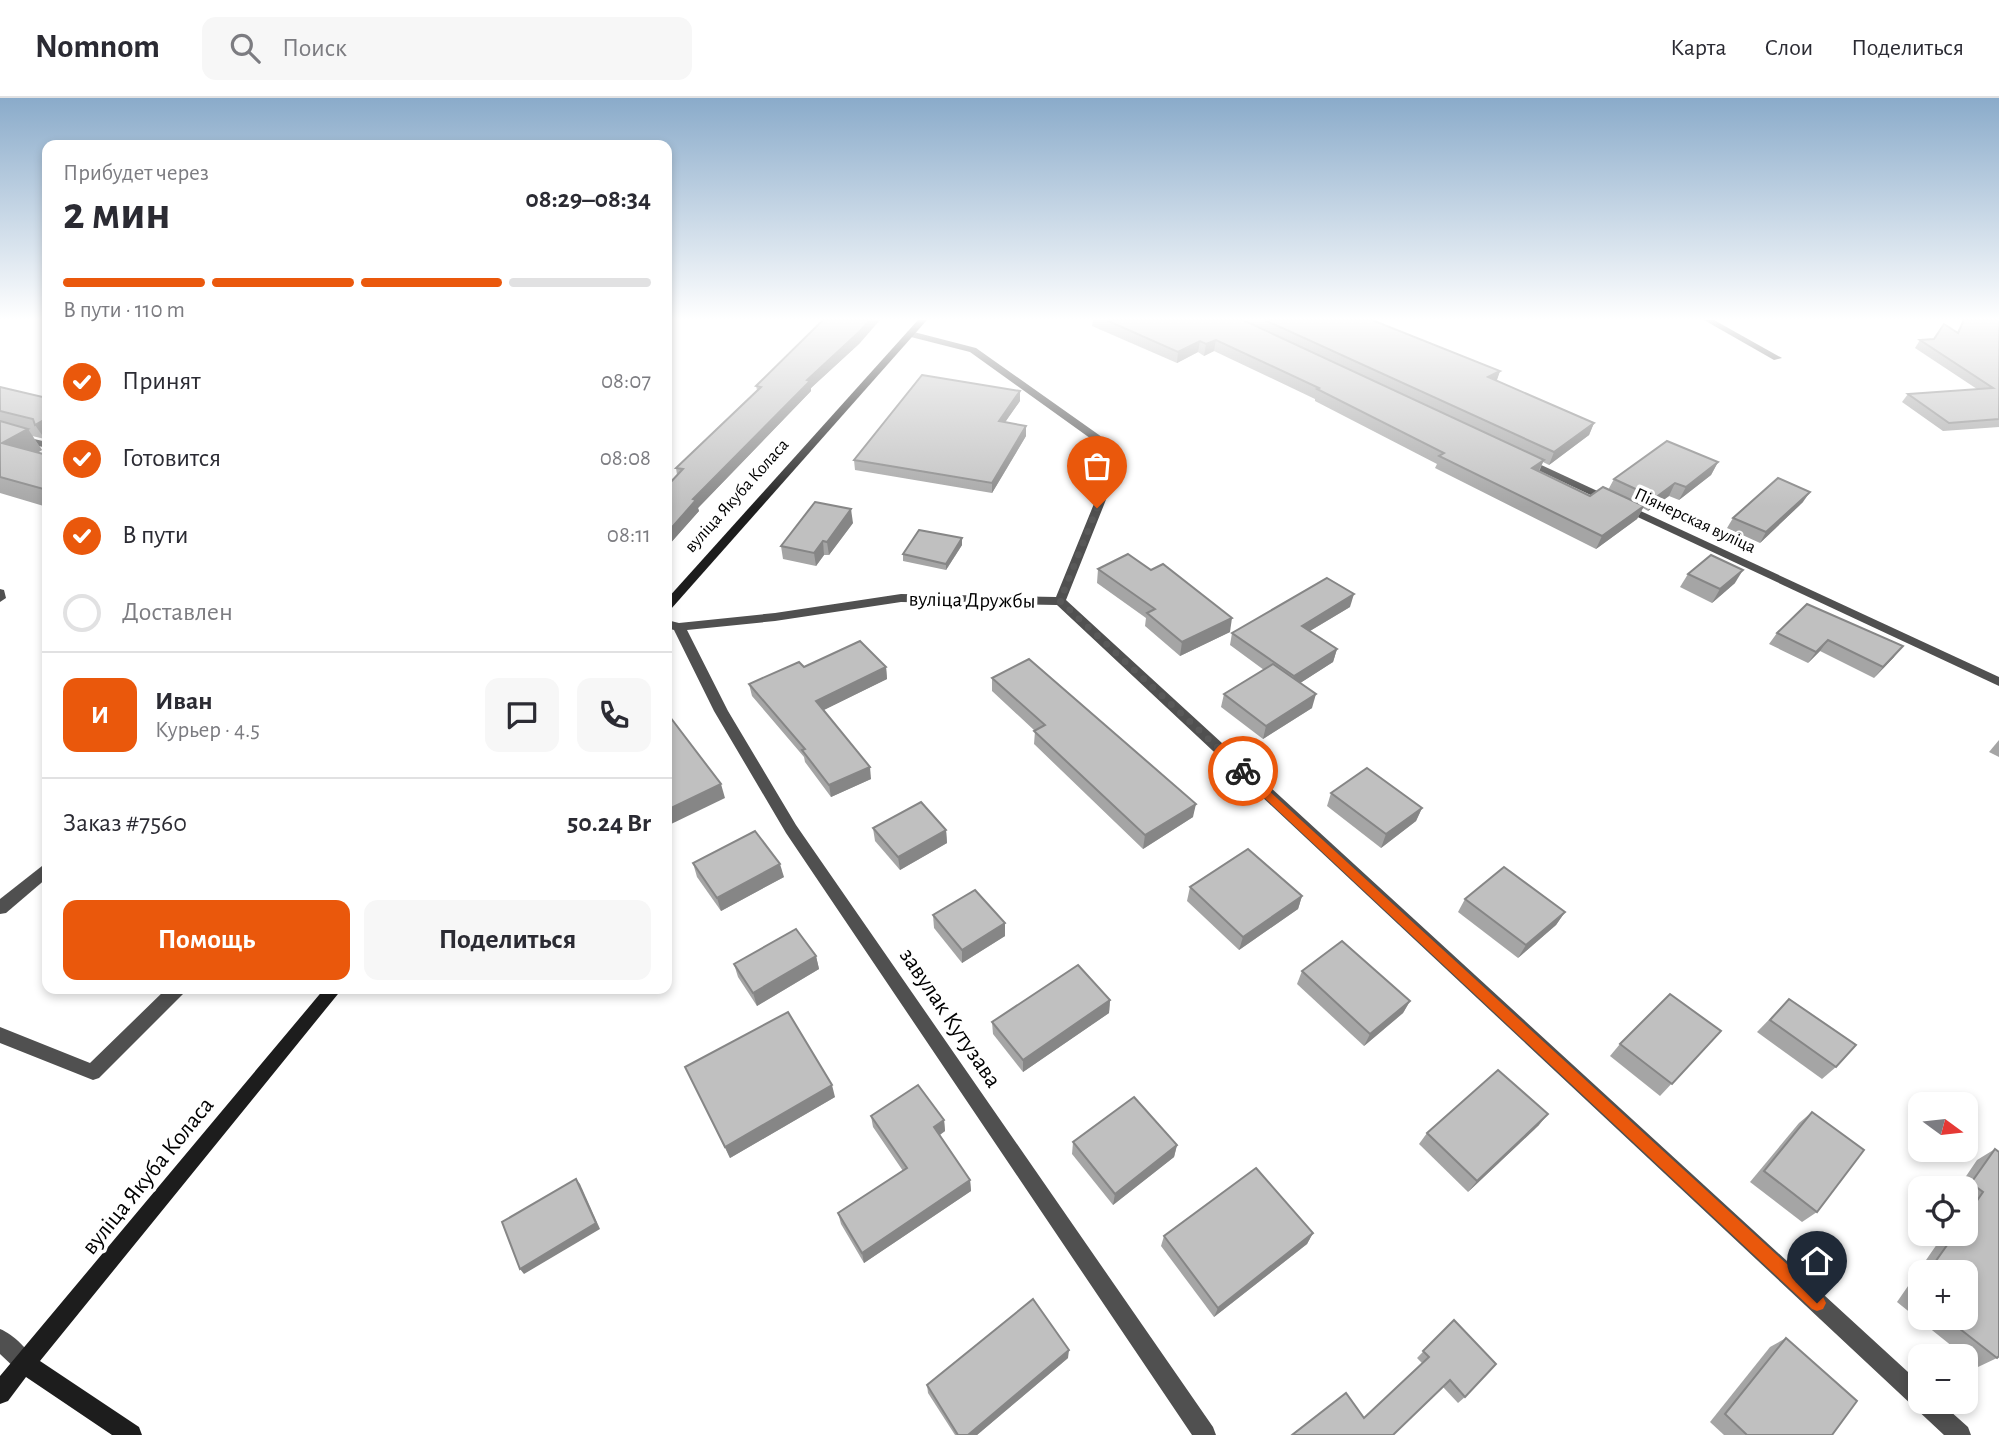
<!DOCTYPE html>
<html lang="ru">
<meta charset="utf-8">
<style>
:root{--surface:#fff;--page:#f7f7f7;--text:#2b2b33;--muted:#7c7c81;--line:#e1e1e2;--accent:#ea580c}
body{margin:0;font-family:"Alegreya Sans",sans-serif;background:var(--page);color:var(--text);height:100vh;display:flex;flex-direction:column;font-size:26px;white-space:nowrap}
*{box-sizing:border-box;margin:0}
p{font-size:23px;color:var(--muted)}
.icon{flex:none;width:38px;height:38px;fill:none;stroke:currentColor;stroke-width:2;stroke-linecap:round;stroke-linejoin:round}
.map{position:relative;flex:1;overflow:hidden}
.panel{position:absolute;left:42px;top:42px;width:630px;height:854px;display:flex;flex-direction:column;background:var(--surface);border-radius:14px;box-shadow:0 4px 10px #0003}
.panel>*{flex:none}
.needle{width:46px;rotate:105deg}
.tools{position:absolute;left:1908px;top:994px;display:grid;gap:14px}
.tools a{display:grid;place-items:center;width:70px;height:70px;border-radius:14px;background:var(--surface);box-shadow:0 4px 10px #0003;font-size:35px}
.pin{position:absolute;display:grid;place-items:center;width:60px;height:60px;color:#fff;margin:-72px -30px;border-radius:50% 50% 50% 0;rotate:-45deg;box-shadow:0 0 7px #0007}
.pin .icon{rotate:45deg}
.courier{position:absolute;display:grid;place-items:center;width:70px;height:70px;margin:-35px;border:5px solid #ea580c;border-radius:50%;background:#fff;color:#222;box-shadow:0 2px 9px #0007}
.overview em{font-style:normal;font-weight:600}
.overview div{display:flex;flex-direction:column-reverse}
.overview{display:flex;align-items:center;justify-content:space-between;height:119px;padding:0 21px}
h1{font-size:46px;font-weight:600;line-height:52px}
.bar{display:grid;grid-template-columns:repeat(4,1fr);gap:10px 7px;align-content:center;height:84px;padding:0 21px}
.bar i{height:9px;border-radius:5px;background:var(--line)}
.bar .active{background:var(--accent)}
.bar p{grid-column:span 4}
.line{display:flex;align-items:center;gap:18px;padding:0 21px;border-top:2px solid var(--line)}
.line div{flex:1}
.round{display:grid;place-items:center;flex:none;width:74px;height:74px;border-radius:14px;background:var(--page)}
ol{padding:0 21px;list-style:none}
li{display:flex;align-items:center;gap:21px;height:77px}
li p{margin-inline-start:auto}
li .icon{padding:7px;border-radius:50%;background:var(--accent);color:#fff;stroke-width:4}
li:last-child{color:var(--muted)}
li i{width:38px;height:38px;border:4px solid var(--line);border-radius:50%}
.primary-button{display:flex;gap:14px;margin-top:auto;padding:14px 21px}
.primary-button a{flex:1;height:80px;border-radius:14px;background:var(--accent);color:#fff;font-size:28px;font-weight:600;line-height:80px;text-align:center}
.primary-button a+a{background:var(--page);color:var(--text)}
header{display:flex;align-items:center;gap:42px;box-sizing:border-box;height:98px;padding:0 35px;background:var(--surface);border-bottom:2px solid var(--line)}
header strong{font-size:33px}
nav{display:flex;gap:38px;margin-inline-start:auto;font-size:24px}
.search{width:490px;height:63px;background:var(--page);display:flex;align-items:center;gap:18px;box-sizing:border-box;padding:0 24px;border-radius:14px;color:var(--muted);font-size:26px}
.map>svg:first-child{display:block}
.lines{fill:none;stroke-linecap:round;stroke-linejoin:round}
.service{fill:#505050;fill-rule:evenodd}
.minor{fill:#505050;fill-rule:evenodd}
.secondary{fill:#1d1d1d;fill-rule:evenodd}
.wall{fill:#a5a5a5;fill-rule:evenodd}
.shaded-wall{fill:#868686}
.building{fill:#c0c0c0;stroke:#868686;stroke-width:2}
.route{fill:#ea580c}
.done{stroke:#595959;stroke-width:7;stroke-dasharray:0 12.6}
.labels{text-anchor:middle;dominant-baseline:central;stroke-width:7;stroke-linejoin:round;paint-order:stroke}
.far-street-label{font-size:18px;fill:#000;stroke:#fff}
.street-label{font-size:21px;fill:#000;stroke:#fff}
.near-street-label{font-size:24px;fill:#000;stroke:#fff}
</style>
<header>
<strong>Nomnom</strong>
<div class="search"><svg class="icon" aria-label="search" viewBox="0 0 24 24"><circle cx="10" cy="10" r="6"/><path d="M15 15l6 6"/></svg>Поиск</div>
<nav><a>Карта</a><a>Слои</a><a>Поделиться</a></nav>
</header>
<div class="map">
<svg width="1999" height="1337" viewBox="0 0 1999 1337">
<rect width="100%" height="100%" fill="#fff"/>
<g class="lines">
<g class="service">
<polygon points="1704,222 1714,222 1782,260 1774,262"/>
<polygon points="0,333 47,344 47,350 0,339"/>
<polygon points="0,491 4,492 6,500 0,504"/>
<polygon points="47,766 47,780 6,815 0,816 0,801 42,768"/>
<polygon points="166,891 185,891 183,896 99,980 93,982 0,945 0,929 90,965"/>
</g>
<g class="minor">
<polygon points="910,233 976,250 1109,344 1121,364 1066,502 1920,1285 1920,1304 1940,1304 1968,1329 1971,1337 1944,1337 1057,507 901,504 775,523 687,532 728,613 796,727 1213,1329 1216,1337 1192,1337 786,735 714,613 674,532 667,530 667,522 679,525 775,515 901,496 1056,499 1111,364 1101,348 970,254 907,238 907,234"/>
<polygon points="1524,359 1999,579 1999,588 1520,364 1520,360"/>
<path d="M 0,1231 C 13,1236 30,1253 36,1266 L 32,1273 L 25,1277 L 18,1273 L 0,1256 Z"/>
</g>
<g class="secondary">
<polygon points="918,222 927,222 671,511 667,512 667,501"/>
<polygon points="324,891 342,891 40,1263 139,1329 142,1337 112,1337 26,1279 8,1303 0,1306 0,1278"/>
</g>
</g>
<g class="wall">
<polygon points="1093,222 1372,222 1500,273 1496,283 1594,325 1589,337 1549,367 1543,364 1539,374 1590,398 1608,392 1614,381 1718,364 1711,377 1679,402 1669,398 1648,413 1643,410 1637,421 1596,451 1435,370 1437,366 1315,303 1315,301 1214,253 1204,258 1198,254 1177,265 1092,228"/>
<polygon points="1963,222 1999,222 1999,329 1943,333 1902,304 1908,296 1977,291 1915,250 1920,242 1934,241 1957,235"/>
<polygon points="860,245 811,290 811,293 698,410 699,413 667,449 667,388 677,377 676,370 757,292 756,288"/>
<polygon points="0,289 47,300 47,344 45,341 32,338 42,352 37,355 47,357 47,409 0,395"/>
<polygon points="1020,303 1005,324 1026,328 1026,338 992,395 855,372 854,362"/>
<polygon points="1803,404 1760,445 1727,430 1733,420"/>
<polygon points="853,425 829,457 824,457 816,468 783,461 781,448"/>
<polygon points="962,440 962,447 946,472 903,463 903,456"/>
<polygon points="1098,471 1230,534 1180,558 1145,528 1146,520 1097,485"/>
<polygon points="1688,476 1735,485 1712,505 1680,489"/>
<polygon points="1807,506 1894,559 1874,580 1820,553 1808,565 1769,546 1777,535"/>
<polygon points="1350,509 1310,533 1337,551 1333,564 1300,585 1312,610 1263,641 1221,609 1224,596 1264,572 1230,547 1232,535"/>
<polygon points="804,569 886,569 887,581 823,612 871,681 831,699 805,664 804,659 752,598 749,586"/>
<polygon points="992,580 1193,719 1143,751 1034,646 1035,633 992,593"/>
<polygon points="1999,642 1999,659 1989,654"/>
<polygon points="1331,695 1422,710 1416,723 1381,750 1327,708"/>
<polygon points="873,730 946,732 947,745 900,772 875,743"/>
<polygon points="693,765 784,779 721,813 697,779"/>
<polygon points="1190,789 1302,798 1298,811 1239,852 1187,803"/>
<polygon points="1465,801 1565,814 1556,827 1518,860 1458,814"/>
<polygon points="933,817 1005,825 1005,838 962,865 934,830"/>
<polygon points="816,858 819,871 757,908 738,879 734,866"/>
<polygon points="1302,873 1410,903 1403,915 1364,948 1297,886"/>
<polygon points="1789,901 1836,969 1822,981 1757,934"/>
<polygon points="1110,902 1109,915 1023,974 993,936 992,924"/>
<polygon points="1721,933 1660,998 1610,958 1620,946"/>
<polygon points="685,969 835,999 730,1060"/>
<polygon points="1812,1014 1817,1114 1802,1124 1750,1084 1799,1025"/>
<polygon points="871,1018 944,1022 945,1033 940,1037 970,1082 971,1093 864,1165 841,1126 838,1115 903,1073 873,1029"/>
<polygon points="1539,1027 1468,1094 1419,1046 1427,1035"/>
<polygon points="1073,1044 1177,1047 1174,1059 1113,1107 1072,1056"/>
<path d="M 1995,1051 L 1997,1260 L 1978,1269 L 1897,1204 L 1944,1136 L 1965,1136 L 1965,1090 L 1958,1090 L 1977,1062 ZM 1920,1174 L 1965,1174 L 1965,1220 L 1920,1220 Z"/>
<polygon points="1313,1135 1307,1146 1214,1219 1161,1148 1164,1138"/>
<polygon points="1454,1222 1465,1299 1458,1305 1443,1289 1364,1320 1422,1265 1417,1260"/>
<polygon points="1786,1240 1832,1337 1724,1337 1710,1324 1770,1249"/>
<polygon points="1068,1260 977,1337 955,1337 928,1295 927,1287"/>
</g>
<g class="shaded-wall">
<polygon points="870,222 880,222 860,245 811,290 811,293 698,410 699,413 667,449 667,435 693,401 807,282"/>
<polygon points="1216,242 1214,253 1204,258 1206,246"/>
<polygon points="1200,243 1198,254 1177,265 1178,254"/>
<polygon points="1500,273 1496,285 1488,279"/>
<polygon points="1020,293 1020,303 999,333 999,323"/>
<polygon points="47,320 47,344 35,327"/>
<polygon points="1594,325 1589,337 1549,367 1554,354"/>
<polygon points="1026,328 1026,338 992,395 992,385"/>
<polygon points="28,331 42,352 17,366 2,345"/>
<polygon points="1544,362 1538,374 1532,370"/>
<polygon points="1718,364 1711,377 1679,402 1686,389"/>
<polygon points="1675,385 1669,398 1648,413 1655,400"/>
<polygon points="1810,394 1803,404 1760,445 1766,434"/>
<polygon points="1644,408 1637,421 1596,451 1602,438"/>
<polygon points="851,411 853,425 829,457 827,444"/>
<polygon points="962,440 962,447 946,472 946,466"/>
<polygon points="823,443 824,457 816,468 814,455"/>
<polygon points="1743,472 1735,485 1712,505 1720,491"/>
<polygon points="1354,496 1350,509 1298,540 1302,528"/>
<polygon points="1232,520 1230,534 1180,558 1182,544"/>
<polygon points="1828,542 1820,553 1808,565 1816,554"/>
<polygon points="1903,548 1894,559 1874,580 1883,569"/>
<polygon points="1337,551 1333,564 1291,591 1294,578"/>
<polygon points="886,569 887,581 818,615 816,603"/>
<polygon points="1316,596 1312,610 1263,641 1266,628"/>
<polygon points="870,669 871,681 831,699 829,687"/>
<polygon points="721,686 725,700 667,728 667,712"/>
<polygon points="1196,706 1193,719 1143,751 1145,737"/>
<polygon points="1422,710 1416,723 1381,750 1386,736"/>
<polygon points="946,732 947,745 900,772 898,759"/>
<polygon points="780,766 784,779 721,813 717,800"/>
<polygon points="1302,798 1298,811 1239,852 1243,839"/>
<polygon points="1565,814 1556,827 1518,860 1526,847"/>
<polygon points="1005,825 1005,838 962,865 962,852"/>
<polygon points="816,858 819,871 757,908 753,895"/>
<polygon points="1110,902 1109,915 1023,974 1023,962"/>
<polygon points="1410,903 1403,915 1364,948 1370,936"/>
<polygon points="832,987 835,999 730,1060 725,1049"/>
<polygon points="1548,1016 1539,1027 1468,1094 1477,1083"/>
<polygon points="944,1022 945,1033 935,1040 934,1029"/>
<polygon points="1177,1047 1174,1059 1113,1107 1115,1096"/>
<polygon points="576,1081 580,1086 600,1131 524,1176 520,1171"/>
<polygon points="970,1082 971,1093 864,1165 862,1155"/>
<polygon points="1313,1135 1307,1146 1214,1219 1218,1210"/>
<polygon points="1069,1252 1068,1260 977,1337 968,1337"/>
</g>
<g class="building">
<polygon points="823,222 870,222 859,234 807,282 810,283 693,401 696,402 667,435 667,388 683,371 676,370 761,289 756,288"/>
<polygon points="1106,222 1243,222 1544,362 1532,370 1590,398 1603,389 1644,408 1602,438 1439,358 1444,355 1317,291 1319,290 1216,242 1206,246 1200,243 1178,254"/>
<polygon points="1265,222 1372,222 1500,273 1488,279 1594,325 1554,354"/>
<polygon points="1964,222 1999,222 1999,321 1949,325 1908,296 1993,290 1920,242 1934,241 1944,226 1958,235"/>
<polygon points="922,277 1020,293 999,323 1026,328 992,385 854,362"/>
<polygon points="0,289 47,300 47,320 35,327 33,321 0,313"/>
<polygon points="0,323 28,331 2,345 47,357 47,392 0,379"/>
<polygon points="1667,343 1718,364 1686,389 1675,385 1655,400 1614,381"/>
<polygon points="1778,380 1810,394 1766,434 1733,420"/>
<polygon points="815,404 851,411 827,444 823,443 814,455 781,448"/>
<polygon points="919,432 962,440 946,466 903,456"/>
<polygon points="1128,456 1151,472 1163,466 1232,520 1182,544 1147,515 1155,511 1098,471"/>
<polygon points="1711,457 1743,472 1720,491 1688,476"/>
<polygon points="1327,480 1354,496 1302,528 1337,551 1294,578 1232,535"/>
<polygon points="1807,506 1903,548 1883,569 1828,542 1816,554 1777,535"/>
<polygon points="860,543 886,569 816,603 870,669 829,687 802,652 805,651 749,586 799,564 804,569"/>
<polygon points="1029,561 1196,706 1145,737 1034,633 1045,627 992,580"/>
<polygon points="1273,566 1316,596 1266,628 1224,596"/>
<polygon points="667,615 721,686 667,712"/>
<polygon points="1367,670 1422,710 1386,736 1331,695"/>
<polygon points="921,704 946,732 898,759 873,730"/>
<polygon points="755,733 780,766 717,800 693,765"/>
<polygon points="1248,751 1302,798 1243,839 1190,789"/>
<polygon points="1504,769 1565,814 1526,847 1465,801"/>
<polygon points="975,792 1005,825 962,852 933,817"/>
<polygon points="796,831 816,858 753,895 734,866"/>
<polygon points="1342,843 1410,903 1370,936 1302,873"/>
<polygon points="1078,867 1110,902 1023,962 992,924"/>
<polygon points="1670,896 1721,933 1672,986 1620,946"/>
<polygon points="1789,901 1856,947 1836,969 1770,922"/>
<polygon points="788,914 832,987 725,1049 685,969"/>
<polygon points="1498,972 1548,1016 1477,1083 1427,1035"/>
<polygon points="918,987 944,1022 934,1029 970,1082 862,1155 838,1115 907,1070 871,1018"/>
<polygon points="1134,999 1177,1047 1115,1096 1073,1044"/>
<polygon points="1812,1014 1864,1052 1817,1114 1764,1073"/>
<polygon points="1995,1051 1999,1054 1999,1258 1997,1260 1946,1220 1965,1220 1965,1174 1928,1174 1955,1136 1965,1136 1965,1120 1983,1094 1971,1085"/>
<polygon points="1256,1070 1313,1135 1218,1210 1164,1138"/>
<polygon points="576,1081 596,1125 520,1171 502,1124"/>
<polygon points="1920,1187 1920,1199 1914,1195"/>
<polygon points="1033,1201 1069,1252 968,1337 958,1337 927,1287"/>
<polygon points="1454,1222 1496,1266 1465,1299 1450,1282 1393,1337 1292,1337 1346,1295 1364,1320 1429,1259 1423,1253"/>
<polygon points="1786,1240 1857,1303 1832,1337 1747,1337 1725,1316"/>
</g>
<linearGradient id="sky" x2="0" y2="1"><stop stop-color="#8aabca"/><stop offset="0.54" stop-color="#fff"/><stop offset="1" stop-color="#fff" stop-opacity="0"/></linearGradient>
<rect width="1999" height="409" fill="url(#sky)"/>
<polygon class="route" points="1243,669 1823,1199 1826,1205 1823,1211 1817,1213 1812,1211 1239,676 1239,670"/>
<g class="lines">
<polyline class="done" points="1097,410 1060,503 1243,673"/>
</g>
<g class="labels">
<g class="far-street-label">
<text transform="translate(737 398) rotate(-48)">вуліца Якуба Коласа</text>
<text transform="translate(1695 423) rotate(25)">Піянерская вуліца</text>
</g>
<g class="street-label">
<text transform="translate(972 502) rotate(1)">вуліца Дружбы</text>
</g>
<g class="near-street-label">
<text transform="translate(950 920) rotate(56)">завулак Кутузава</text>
<text transform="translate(148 1078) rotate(-51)">вуліца Якуба Коласа</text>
</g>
</g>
</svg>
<div class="tools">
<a><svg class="needle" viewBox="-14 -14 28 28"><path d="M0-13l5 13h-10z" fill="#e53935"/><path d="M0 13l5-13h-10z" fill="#7c7c81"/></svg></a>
<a><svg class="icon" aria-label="locate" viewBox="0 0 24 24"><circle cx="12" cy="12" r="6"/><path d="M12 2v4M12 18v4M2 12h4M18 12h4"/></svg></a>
<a>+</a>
<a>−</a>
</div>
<div class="pin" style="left:1097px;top:410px;background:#ea580c"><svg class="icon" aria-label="bag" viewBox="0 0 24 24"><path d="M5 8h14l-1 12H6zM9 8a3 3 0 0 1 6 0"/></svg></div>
<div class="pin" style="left:1817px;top:1205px;background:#1f2937"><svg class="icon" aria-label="home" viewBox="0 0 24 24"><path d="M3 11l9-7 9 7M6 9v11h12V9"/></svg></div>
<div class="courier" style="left:1243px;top:673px"><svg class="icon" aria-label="bike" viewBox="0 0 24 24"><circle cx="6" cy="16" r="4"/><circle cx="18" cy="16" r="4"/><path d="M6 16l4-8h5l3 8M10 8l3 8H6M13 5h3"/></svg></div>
<section class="panel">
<div class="overview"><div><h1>2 мин</h1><p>Прибудет через</p></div><em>08:29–08:34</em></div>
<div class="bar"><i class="active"></i><i class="active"></i><i class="active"></i><i></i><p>В пути · 110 m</p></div>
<ol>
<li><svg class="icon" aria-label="check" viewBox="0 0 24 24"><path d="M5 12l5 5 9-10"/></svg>Принят<p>08:07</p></li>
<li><svg class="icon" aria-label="check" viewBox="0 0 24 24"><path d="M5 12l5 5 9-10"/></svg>Готовится<p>08:08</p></li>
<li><svg class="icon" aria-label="check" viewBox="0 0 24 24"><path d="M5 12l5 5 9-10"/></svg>В пути<p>08:11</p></li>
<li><i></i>Доставлен</li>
</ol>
<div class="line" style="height:126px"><b class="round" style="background:var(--accent);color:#fff">И</b><div><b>Иван</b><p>Курьер · 4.5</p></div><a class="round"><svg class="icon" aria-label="chat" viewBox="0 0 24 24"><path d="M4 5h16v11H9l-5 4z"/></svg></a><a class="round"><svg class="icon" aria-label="phone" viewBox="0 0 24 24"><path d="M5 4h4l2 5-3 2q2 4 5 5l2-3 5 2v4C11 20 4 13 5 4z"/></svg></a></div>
<div class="line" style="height:91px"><div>Заказ #7560</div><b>50.24 Br</b></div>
<div class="primary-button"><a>Помощь</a><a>Поделиться</a></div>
</section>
</div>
